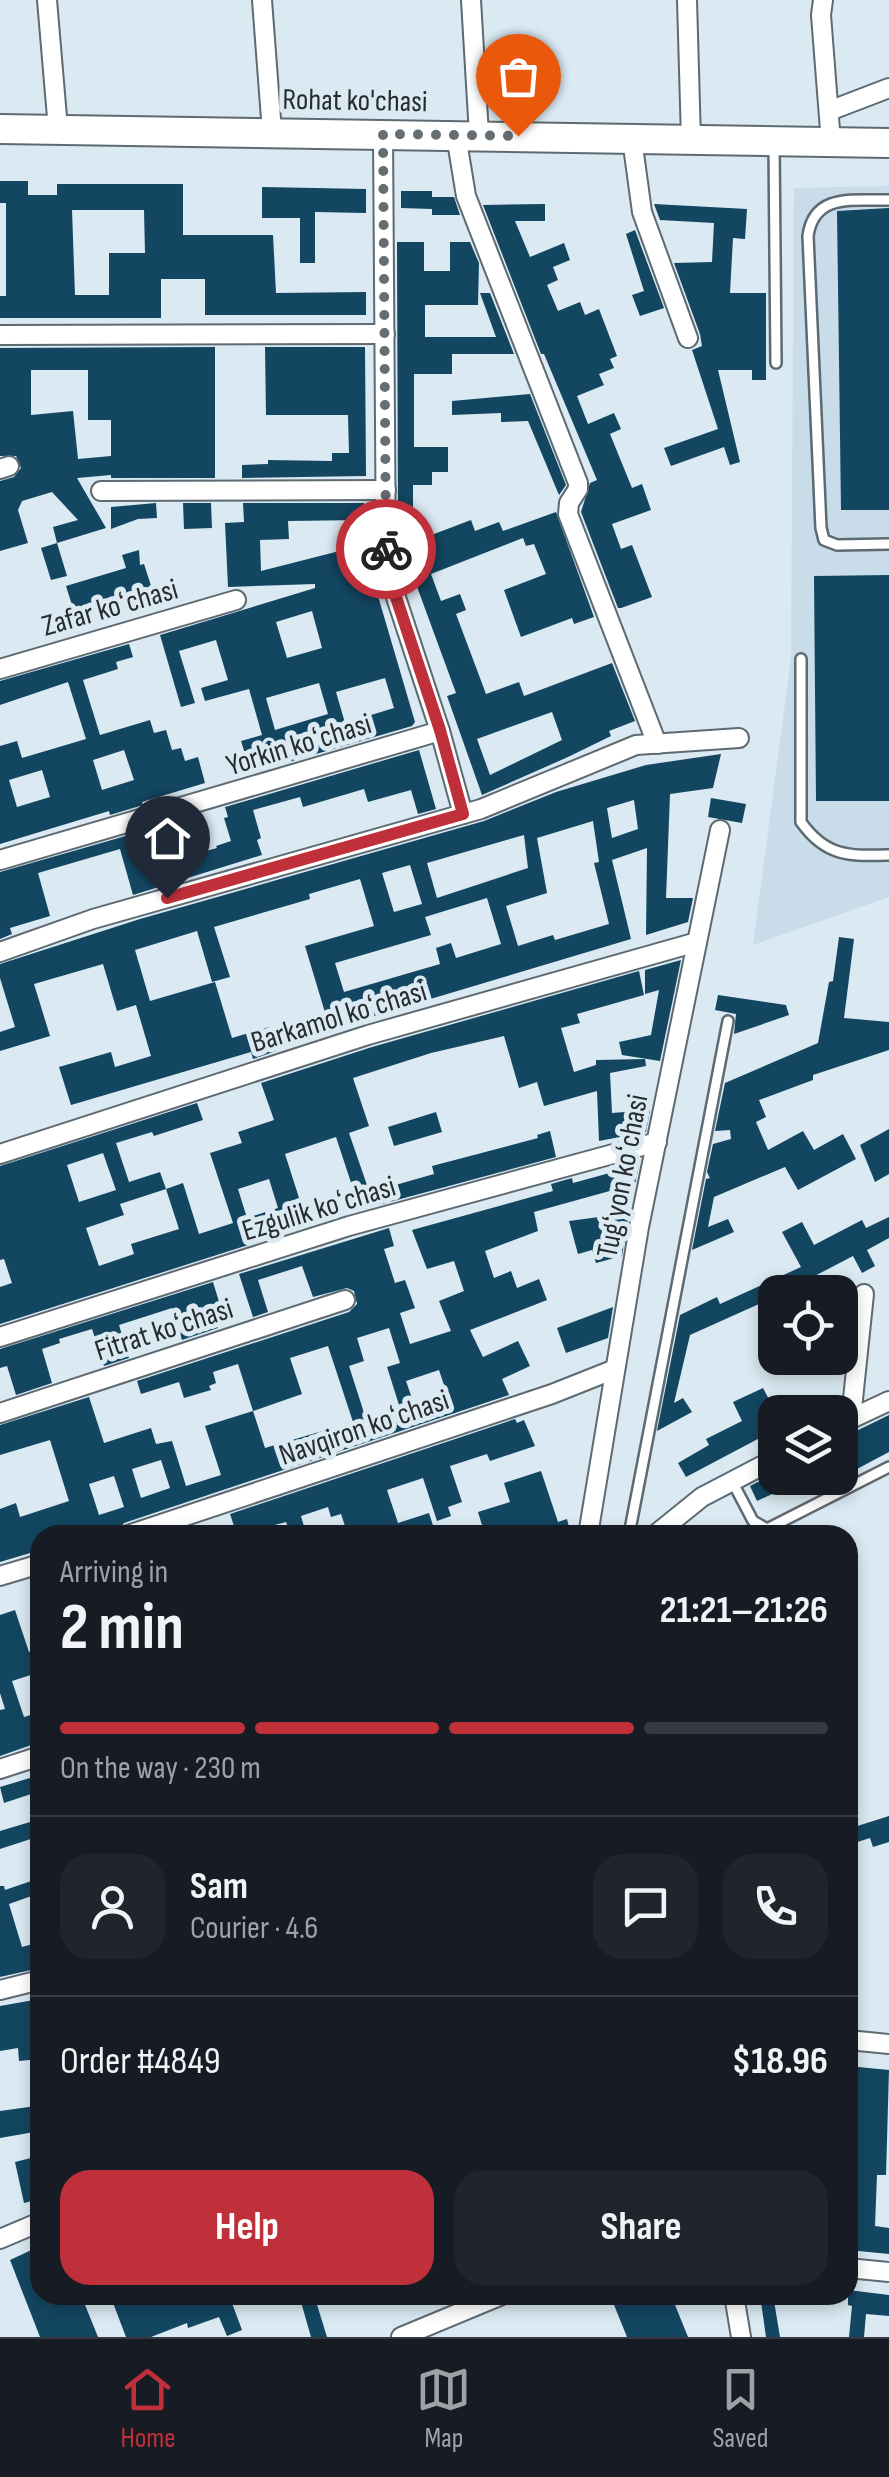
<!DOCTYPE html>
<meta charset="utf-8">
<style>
:root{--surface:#171b24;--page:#20242c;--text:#f1f3f6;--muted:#9ea1a6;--line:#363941;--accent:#c0303b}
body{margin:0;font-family:"Sofia Sans Condensed",sans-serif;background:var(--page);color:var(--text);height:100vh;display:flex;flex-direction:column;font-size:38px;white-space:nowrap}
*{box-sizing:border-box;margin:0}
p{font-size:32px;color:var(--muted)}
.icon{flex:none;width:55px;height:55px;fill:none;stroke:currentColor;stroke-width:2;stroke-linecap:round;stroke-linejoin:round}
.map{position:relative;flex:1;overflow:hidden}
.drawer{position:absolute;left:30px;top:1525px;width:828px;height:780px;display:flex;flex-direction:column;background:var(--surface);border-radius:30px;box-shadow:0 5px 15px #0003}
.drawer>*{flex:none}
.controls{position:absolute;left:758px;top:1275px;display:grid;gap:20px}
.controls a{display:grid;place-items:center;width:100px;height:100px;border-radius:20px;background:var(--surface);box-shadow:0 5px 15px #0003;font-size:50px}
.pin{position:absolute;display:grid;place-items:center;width:85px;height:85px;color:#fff;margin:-102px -42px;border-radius:50% 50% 50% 0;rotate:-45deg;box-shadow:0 0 10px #0007}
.pin .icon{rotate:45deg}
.courier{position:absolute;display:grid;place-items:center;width:100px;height:100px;margin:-50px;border:8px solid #c0303b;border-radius:50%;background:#fff;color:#222;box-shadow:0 2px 12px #0007}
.head em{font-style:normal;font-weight:700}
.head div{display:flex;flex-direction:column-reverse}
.head{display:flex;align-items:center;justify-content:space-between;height:170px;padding:0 30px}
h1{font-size:65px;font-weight:700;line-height:75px}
.bar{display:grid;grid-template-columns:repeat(4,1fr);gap:15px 10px;align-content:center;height:120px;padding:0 30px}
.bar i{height:12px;border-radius:8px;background:var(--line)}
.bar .current{background:var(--accent)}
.bar p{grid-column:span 4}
.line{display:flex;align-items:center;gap:25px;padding:0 30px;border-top:2px solid var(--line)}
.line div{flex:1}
.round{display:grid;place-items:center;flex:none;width:105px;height:105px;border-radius:30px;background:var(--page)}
.action{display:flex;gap:20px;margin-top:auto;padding:20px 30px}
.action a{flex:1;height:115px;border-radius:30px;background:var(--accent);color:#fff;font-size:40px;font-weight:700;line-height:115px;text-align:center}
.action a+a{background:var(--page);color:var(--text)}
.menu{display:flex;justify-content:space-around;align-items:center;height:140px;border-top:2px solid var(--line);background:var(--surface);font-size:28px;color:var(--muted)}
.menu a{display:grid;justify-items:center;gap:5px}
.menu .current{color:var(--accent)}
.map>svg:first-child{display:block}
.built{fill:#c8dcea}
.building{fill:#134661;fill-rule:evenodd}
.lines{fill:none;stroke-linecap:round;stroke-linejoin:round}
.lane-casing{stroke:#5e6a72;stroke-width:14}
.street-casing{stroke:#5e6a72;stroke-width:22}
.primary-casing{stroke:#5e6a72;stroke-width:32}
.lane{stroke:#fff;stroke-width:9}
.street{stroke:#fff;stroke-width:18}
.primary{stroke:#fff;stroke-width:28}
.done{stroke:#656e73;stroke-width:10;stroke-dasharray:0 18}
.route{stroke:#c0303b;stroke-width:12}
.labels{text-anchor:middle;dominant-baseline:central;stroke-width:10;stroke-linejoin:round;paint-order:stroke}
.street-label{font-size:30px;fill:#262c2f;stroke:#dae9f2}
</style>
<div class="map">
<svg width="889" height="2337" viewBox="0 0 889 2337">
<rect width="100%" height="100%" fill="#dae9f2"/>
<polygon class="built" points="889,186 889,897 753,945 791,659 794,188"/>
<g class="building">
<path d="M 0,181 L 28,181 L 28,195 L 57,195 L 57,184 L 183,184 L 183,235 L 273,235 L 276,293 L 366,292 L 366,315 L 205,315 L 205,279 L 161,279 L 161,318 L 0,318 L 0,296 L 6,296 L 6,203 L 0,203 ZM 72,210 L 144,210 L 145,253 L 109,253 L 109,295 L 75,295 Z"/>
<polygon points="262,187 366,189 366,213 315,212 315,263 300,263 300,218 262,218"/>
<polygon points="401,191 432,191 432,197 454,197 460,215 432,215 432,209 401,208"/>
<polygon points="545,204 545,221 515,221 530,257 564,243 570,260 553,267 558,280 547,285 558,311 580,302 585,315 599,309 617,356 610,359 614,368 599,374 604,385 577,396 588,424 614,413 621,429 610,434 632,488 642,484 651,510 612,524 621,549 632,545 652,597 621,608 618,608 581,512 590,483 597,480 544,354 541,354 483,205"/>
<polygon points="654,204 747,209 745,239 733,238 730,293 766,293 766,380 752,380 752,370 718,370 740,462 730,465 724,447 671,466 664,448 718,429 692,350 702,346 700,334 674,263 712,262 714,223 660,220"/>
<polygon points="889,208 889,510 841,510 837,211"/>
<polygon points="635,230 664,308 640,316 632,295 644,291 626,234"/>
<polygon points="397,242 424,242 424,271 450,271 450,242 470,242 479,263 478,305 425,305 425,337 496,337 480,293 490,293 514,354 452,354 452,374 414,374 414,447 448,447 448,472 432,472 432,485 413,485 413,520 398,520"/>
<path d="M 215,347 L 215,478 L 111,478 L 111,475 L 77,478 L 106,528 L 57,543 L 53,527 L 78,520 L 52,492 L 22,501 L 18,510 L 28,543 L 0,551 L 0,481 L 14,477 L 21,468 L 16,456 L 0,456 L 0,348 ZM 31,370 L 88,370 L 88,420 L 111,420 L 111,456 L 78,459 L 73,411 L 31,415 Z"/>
<polygon points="265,347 365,347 366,476 242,478 242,465 268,464 268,460 332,461 332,453 349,453 348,415 266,415"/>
<polygon points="530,394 566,485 559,495 528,421 501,422 501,413 452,415 452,401"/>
<polygon points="156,503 157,518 138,519 111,529 111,507"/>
<polygon points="183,503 211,503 212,528 184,529"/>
<path d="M 243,503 L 364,503 L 364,520 L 288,521 L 289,539 L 260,540 L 261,571 L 363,545 L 415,722 L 412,726 L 251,773 L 241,741 L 262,735 L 249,689 L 205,701 L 201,688 L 228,680 L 216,640 L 179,651 L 195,703 L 181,707 L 160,635 L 315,588 L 315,584 L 228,587 L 225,523 L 244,522 ZM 312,611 L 322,648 L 287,658 L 276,622 ZM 385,678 L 394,708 L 345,723 L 336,692 ZM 319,683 L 328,714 L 275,730 L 266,698 Z"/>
<path d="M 556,512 L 594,617 L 574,624 L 572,618 L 521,637 L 504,590 L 546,574 L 534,544 L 526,546 L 523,538 L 431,574 L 441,601 L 460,594 L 466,610 L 456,614 L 486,694 L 519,682 L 524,696 L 612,663 L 635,721 L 609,731 L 611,736 L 568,757 L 482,795 L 447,696 L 456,693 L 398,535 L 413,530 L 413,542 L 471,520 L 475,531 L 499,522 L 503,531 ZM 552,712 L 562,740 L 490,775 L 477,739 Z"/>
<polygon points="57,543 67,576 51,580 41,548"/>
<polygon points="139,550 140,565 144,564 154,595 76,618 66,586 126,568 122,555"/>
<polygon points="889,575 889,801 816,801 814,576"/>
<path d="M 129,644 L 133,657 L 116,662 L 118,669 L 83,680 L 100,735 L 150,720 L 154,733 L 166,730 L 172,750 L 181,748 L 185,761 L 198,757 L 205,783 L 142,802 L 143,805 L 110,815 L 109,811 L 0,844 L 0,746 L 17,741 L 22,758 L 86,739 L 68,682 L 0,705 L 0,681 ZM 124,750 L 134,780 L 102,790 L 93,760 ZM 42,770 L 50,797 L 17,807 L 9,780 Z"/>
<polygon points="419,750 436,809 418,814 411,790 368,802 364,789 303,807 300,797 253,810 261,838 257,840 262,855 133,895 120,849 38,873 50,916 10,928 12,934 0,939 0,872 164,825 174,860 217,848 216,846 231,841 224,818 228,817 225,807"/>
<path d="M 721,754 L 713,788 L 670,794 L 666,898 L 693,898 L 688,922 L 646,935 L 647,848 L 612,860 L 631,939 L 330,1029 L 305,946 L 374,926 L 360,879 L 309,894 L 310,899 L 214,927 L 230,977 L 212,982 L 197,931 L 135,950 L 150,1001 L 215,982 L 232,1038 L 269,1027 L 276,1051 L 253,1059 L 251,1052 L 71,1105 L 59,1067 L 111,1052 L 115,1067 L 151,1056 L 136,1005 L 117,1011 L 103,964 L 34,984 L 50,1036 L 0,1051 L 0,1032 L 15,1027 L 0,978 L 0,964 L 140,919 L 484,821 L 556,792 L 646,765 ZM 634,800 L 638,829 L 612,838 L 607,808 ZM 593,821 L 599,862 L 594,863 L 609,924 L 555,940 L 553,935 L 518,946 L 506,906 L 547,893 L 537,838 ZM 524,835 L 528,868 L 437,898 L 427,863 ZM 410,865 L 422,904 L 394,912 L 382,873 ZM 487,898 L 501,944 L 456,958 L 451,943 L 436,948 L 440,964 L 344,992 L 335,963 L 431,935 L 425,917 Z"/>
<polygon points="711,798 746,804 742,823 708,817"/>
<polygon points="839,937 854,939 844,1018 889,1022 889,1050 813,1075 813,1080 759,1100 766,1117 756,1122 768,1150 803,1131 814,1150 843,1134 856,1159 798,1190 785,1167 714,1197 708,1227 728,1219 734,1232 692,1250 706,1179 710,1178 707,1172 713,1144 731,1139 730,1130 715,1131 725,1083 818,1043 829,982 833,981"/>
<polygon points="681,960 660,1061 622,1055 619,1042 651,1035 659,990 645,994 645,970"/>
<path d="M 639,971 L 644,995 L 577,1014 L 580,1023 L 561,1028 L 574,1072 L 596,1065 L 596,1060 L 645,1059 L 646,1066 L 610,1073 L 612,1113 L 650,1110 L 646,1132 L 599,1141 L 597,1091 L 544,1106 L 537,1082 L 519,1088 L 504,1036 L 431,1053 L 353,1078 L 369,1126 L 349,1133 L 368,1188 L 377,1185 L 378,1190 L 434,1174 L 432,1166 L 538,1138 L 537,1135 L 550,1131 L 556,1157 L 360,1210 L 336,1137 L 285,1154 L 308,1226 L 0,1324 L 0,1287 L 12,1283 L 4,1259 L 0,1260 L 0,1166 L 197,1103 L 203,1120 L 154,1136 L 152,1132 L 116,1143 L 129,1182 L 160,1172 L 166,1189 L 183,1183 L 199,1234 L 233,1223 L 210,1153 L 242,1143 L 238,1132 L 274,1120 L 261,1083 L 372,1047 ZM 103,1153 L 116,1190 L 79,1202 L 67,1165 ZM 269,1179 L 278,1208 L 247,1218 L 238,1189 ZM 166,1189 L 179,1229 L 131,1244 L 134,1254 L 99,1266 L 86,1228 L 124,1215 L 120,1204 Z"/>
<polygon points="718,995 786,1005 789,1015 734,1034 736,1014 715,1010"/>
<polygon points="436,1112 442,1132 394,1146 388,1127"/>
<polygon points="889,1129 889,1174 875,1182 860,1145"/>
<path d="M 639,1165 L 635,1184 L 534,1212 L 538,1231 L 485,1251 L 494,1278 L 511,1271 L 517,1288 L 539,1279 L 547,1300 L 470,1330 L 483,1357 L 518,1341 L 530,1366 L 502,1379 L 509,1395 L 124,1523 L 116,1535 L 112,1535 L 111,1527 L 86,1535 L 40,1535 L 40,1550 L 0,1562 L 0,1509 L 16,1503 L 20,1517 L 69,1501 L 50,1440 L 0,1455 L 0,1425 L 89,1397 L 104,1443 L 151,1428 L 156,1444 L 172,1441 L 186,1486 L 221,1475 L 205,1426 L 253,1411 L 238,1364 L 213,1372 L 216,1383 L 209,1386 L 211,1390 L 184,1398 L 179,1382 L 141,1394 L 137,1381 L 349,1312 L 357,1304 L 354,1291 L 347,1288 L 313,1297 L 302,1266 L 258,1280 L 268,1312 L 253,1317 L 239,1274 L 389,1228 L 394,1246 L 384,1249 L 395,1283 L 405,1280 L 415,1308 L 400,1313 L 410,1344 L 451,1331 L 439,1301 L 464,1291 L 454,1261 L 427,1269 L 412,1230 L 553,1191 L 551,1184 L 572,1178 L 573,1183 ZM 389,1328 L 400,1363 L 387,1367 L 400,1408 L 366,1419 L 349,1366 L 364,1361 L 357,1338 ZM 328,1346 L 353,1422 L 265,1448 L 253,1411 L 302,1394 L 290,1358 ZM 439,1370 L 449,1400 L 416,1410 L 406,1381 ZM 161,1460 L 170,1488 L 141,1498 L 132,1469 ZM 114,1476 L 124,1507 L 99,1515 L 89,1484 Z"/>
<polygon points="629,1213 622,1256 596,1263 592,1250 578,1254 569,1221"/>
<polygon points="889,1217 889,1238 867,1250 875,1266 862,1273 853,1256 784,1292 769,1292 768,1300 690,1335 674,1403 683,1398 692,1412 657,1431 680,1315 717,1297 720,1304 801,1267 782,1232 802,1222 814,1245 862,1220 866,1228"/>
<polygon points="213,1282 220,1305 212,1307 218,1328 182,1340 172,1308 119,1325 129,1358 104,1366 92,1329 59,1339 60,1343 42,1349 52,1383 16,1395 7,1366 0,1368 0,1349"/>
<polygon points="613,1307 608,1338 566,1353 557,1328"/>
<polygon points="763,1388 775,1411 804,1397 811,1412 775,1412 775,1430 686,1477 678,1463 709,1445 706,1439 742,1421 733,1402"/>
<polygon points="889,1415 889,1452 840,1478 840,1439"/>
<polygon points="515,1419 517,1423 524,1420 535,1446 490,1461 487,1454 450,1466 462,1502 448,1507 451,1516 437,1521 423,1478 387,1490 398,1523 429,1513 436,1535 348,1535 341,1514 331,1517 328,1507 301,1516 305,1530 291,1535 286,1522 237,1535 230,1514"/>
<polygon points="541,1471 558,1522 567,1519 571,1535 525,1535 525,1531 513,1535 485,1535 478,1512 510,1502 504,1483"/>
<polygon points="775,1473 775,1478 807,1478 757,1501 750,1486"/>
<polygon points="15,1610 29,1652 40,1648 40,1672 12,1681 24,1717 40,1712 40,1742 0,1756 0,1710 5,1709 0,1693 0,1615"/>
<polygon points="40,1775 40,1791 4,1803 0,1787"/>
<polygon points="889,1816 889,1842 873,1847 870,1838 848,1845 848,1829"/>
<polygon points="40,1819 40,1836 0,1849 0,1831"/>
<polygon points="40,1878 40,1893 9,1904 22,1947 40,1942 40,1968 0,1977 0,1886 4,1886 5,1890"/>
<polygon points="34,2000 40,2031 40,2059 19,2061 18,2048 0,2051 0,2006"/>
<polygon points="848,2066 889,2070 886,2175 877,2175 875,2226 889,2228 889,2254 848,2250"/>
<polygon points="36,2106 40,2131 0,2138 0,2111"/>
<polygon points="31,2158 40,2199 24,2203 15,2162"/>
<polygon points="40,2246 40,2295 81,2295 98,2337 40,2337 10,2260"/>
<polygon points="848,2290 889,2295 889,2316 866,2314 864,2337 849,2337 852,2306 848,2305"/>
<polygon points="110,2295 229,2295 242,2330 227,2336 219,2317 188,2328 187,2323 151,2337 126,2337"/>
<polygon points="299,2295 314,2295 327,2337 311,2337"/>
<polygon points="610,2295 671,2295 688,2337 627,2337"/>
<polygon points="760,2295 773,2295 780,2337 766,2337"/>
</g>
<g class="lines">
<g class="lane-casing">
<g id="lane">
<polyline points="774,144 776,363"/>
<path d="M 889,200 C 855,201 814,192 808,236 L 821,528 L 824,540 L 837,545 L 889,544"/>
<path d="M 801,659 L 801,822 C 826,857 849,856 889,855"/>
<polyline points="732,1481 753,1521 767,1529 889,1467"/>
<polyline points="629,1535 728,1021"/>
</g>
</g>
<g class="street-casing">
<g id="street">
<polyline points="47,0 58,129"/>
<polyline points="262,0 272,132"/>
<polyline points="471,0 479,135"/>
<polyline points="687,0 691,140"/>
<polyline points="823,0 821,15 831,143"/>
<polyline points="829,111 889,88"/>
<polyline points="383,134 386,567 440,731 463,814"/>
<polyline points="456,135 466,196 578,483 578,489 569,503 568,514 657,744"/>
<polyline points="632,139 642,212 688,338"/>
<polyline points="0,335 385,334"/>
<polyline points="0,469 9,466"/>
<polyline points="101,491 386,490"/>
<polyline points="0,669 236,600"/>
<polyline points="0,860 440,731"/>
<polyline points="0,952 93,919 481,809 636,745 739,738"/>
<polyline points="0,1154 368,1035 697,942"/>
<polyline points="0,1337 349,1226 657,1142"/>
<polyline points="0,1413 345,1300"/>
<polyline points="851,1418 864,1294"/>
<polyline points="840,1424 889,1401"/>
<polyline points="128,1535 552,1394 615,1369"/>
<polyline points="588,1535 639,1227 720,830"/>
<polyline points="655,1535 702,1497 775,1459"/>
<polyline points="0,1576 40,1564"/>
<polyline points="0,1769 40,1756"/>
<polyline points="0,1990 40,1980"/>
<polyline points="848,2040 889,2044"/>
<polyline points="0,2239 40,2222"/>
<polyline points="848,2268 889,2272"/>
<polyline points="734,2295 741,2337"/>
<polyline points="401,2337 502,2295"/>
</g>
</g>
<g class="primary-casing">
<polyline id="primary" points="0,129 889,143"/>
</g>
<use href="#lane" class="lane"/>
<use href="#street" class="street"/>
<use href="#primary" class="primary"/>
</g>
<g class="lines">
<polyline class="done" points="386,549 383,134 518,136"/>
<polyline class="route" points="167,898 463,814 440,730 386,567 386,549"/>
</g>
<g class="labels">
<g class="street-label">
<text transform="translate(355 101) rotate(1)">Rohat ko'chasi</text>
<text transform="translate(110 608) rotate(-16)">Zafar koʻchasi</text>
<text transform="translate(299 745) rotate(-17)">Yorkin koʻchasi</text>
<text transform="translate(339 1017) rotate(-17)">Barkamol koʻchasi</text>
<text transform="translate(623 1176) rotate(-79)">Tugʻyon koʻchasi</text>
<text transform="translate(319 1209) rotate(-17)">Ezgulik koʻchasi</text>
<text transform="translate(164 1330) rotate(-18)">Fitrat koʻchasi</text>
<text transform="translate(364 1428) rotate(-19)">Navqiron koʻchasi</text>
</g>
</g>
</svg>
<div class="controls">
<a><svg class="icon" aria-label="locate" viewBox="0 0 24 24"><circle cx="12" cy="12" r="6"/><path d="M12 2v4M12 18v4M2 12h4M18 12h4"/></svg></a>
<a><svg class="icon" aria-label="layers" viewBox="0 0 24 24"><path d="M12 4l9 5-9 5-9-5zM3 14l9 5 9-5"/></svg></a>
</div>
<div class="pin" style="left:518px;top:136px;background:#ea580c"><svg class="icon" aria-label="bag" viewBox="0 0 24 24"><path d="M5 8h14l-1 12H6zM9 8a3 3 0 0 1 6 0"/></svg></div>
<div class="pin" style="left:167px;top:898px;background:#1f2937"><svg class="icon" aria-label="home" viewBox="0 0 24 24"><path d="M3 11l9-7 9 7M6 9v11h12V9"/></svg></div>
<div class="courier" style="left:386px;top:549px"><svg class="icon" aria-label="bike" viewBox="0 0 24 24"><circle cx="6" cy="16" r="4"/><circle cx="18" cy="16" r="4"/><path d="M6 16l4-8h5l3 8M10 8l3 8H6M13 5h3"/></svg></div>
<section class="drawer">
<div class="head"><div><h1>2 min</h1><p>Arriving in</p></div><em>21:21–21:26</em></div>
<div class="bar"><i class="current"></i><i class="current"></i><i class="current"></i><i></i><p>On the way · 230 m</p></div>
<div class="line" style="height:180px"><a class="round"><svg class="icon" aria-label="person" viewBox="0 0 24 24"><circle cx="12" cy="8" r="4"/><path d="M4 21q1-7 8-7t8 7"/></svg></a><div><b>Sam</b><p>Courier · 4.6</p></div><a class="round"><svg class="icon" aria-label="chat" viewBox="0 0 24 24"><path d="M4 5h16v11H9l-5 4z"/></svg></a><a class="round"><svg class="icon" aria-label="phone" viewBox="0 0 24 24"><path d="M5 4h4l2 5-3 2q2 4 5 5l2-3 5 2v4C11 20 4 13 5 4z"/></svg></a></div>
<div class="line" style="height:130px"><div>Order #4849</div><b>$18.96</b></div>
<div class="action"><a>Help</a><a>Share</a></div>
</section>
</div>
<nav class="menu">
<a class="current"><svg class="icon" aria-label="home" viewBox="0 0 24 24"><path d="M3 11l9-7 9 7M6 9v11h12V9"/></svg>Home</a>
<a><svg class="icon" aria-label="map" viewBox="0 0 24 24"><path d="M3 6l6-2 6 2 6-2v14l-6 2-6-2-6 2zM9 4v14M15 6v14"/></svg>Map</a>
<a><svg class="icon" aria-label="saved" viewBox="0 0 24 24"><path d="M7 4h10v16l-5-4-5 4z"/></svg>Saved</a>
</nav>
